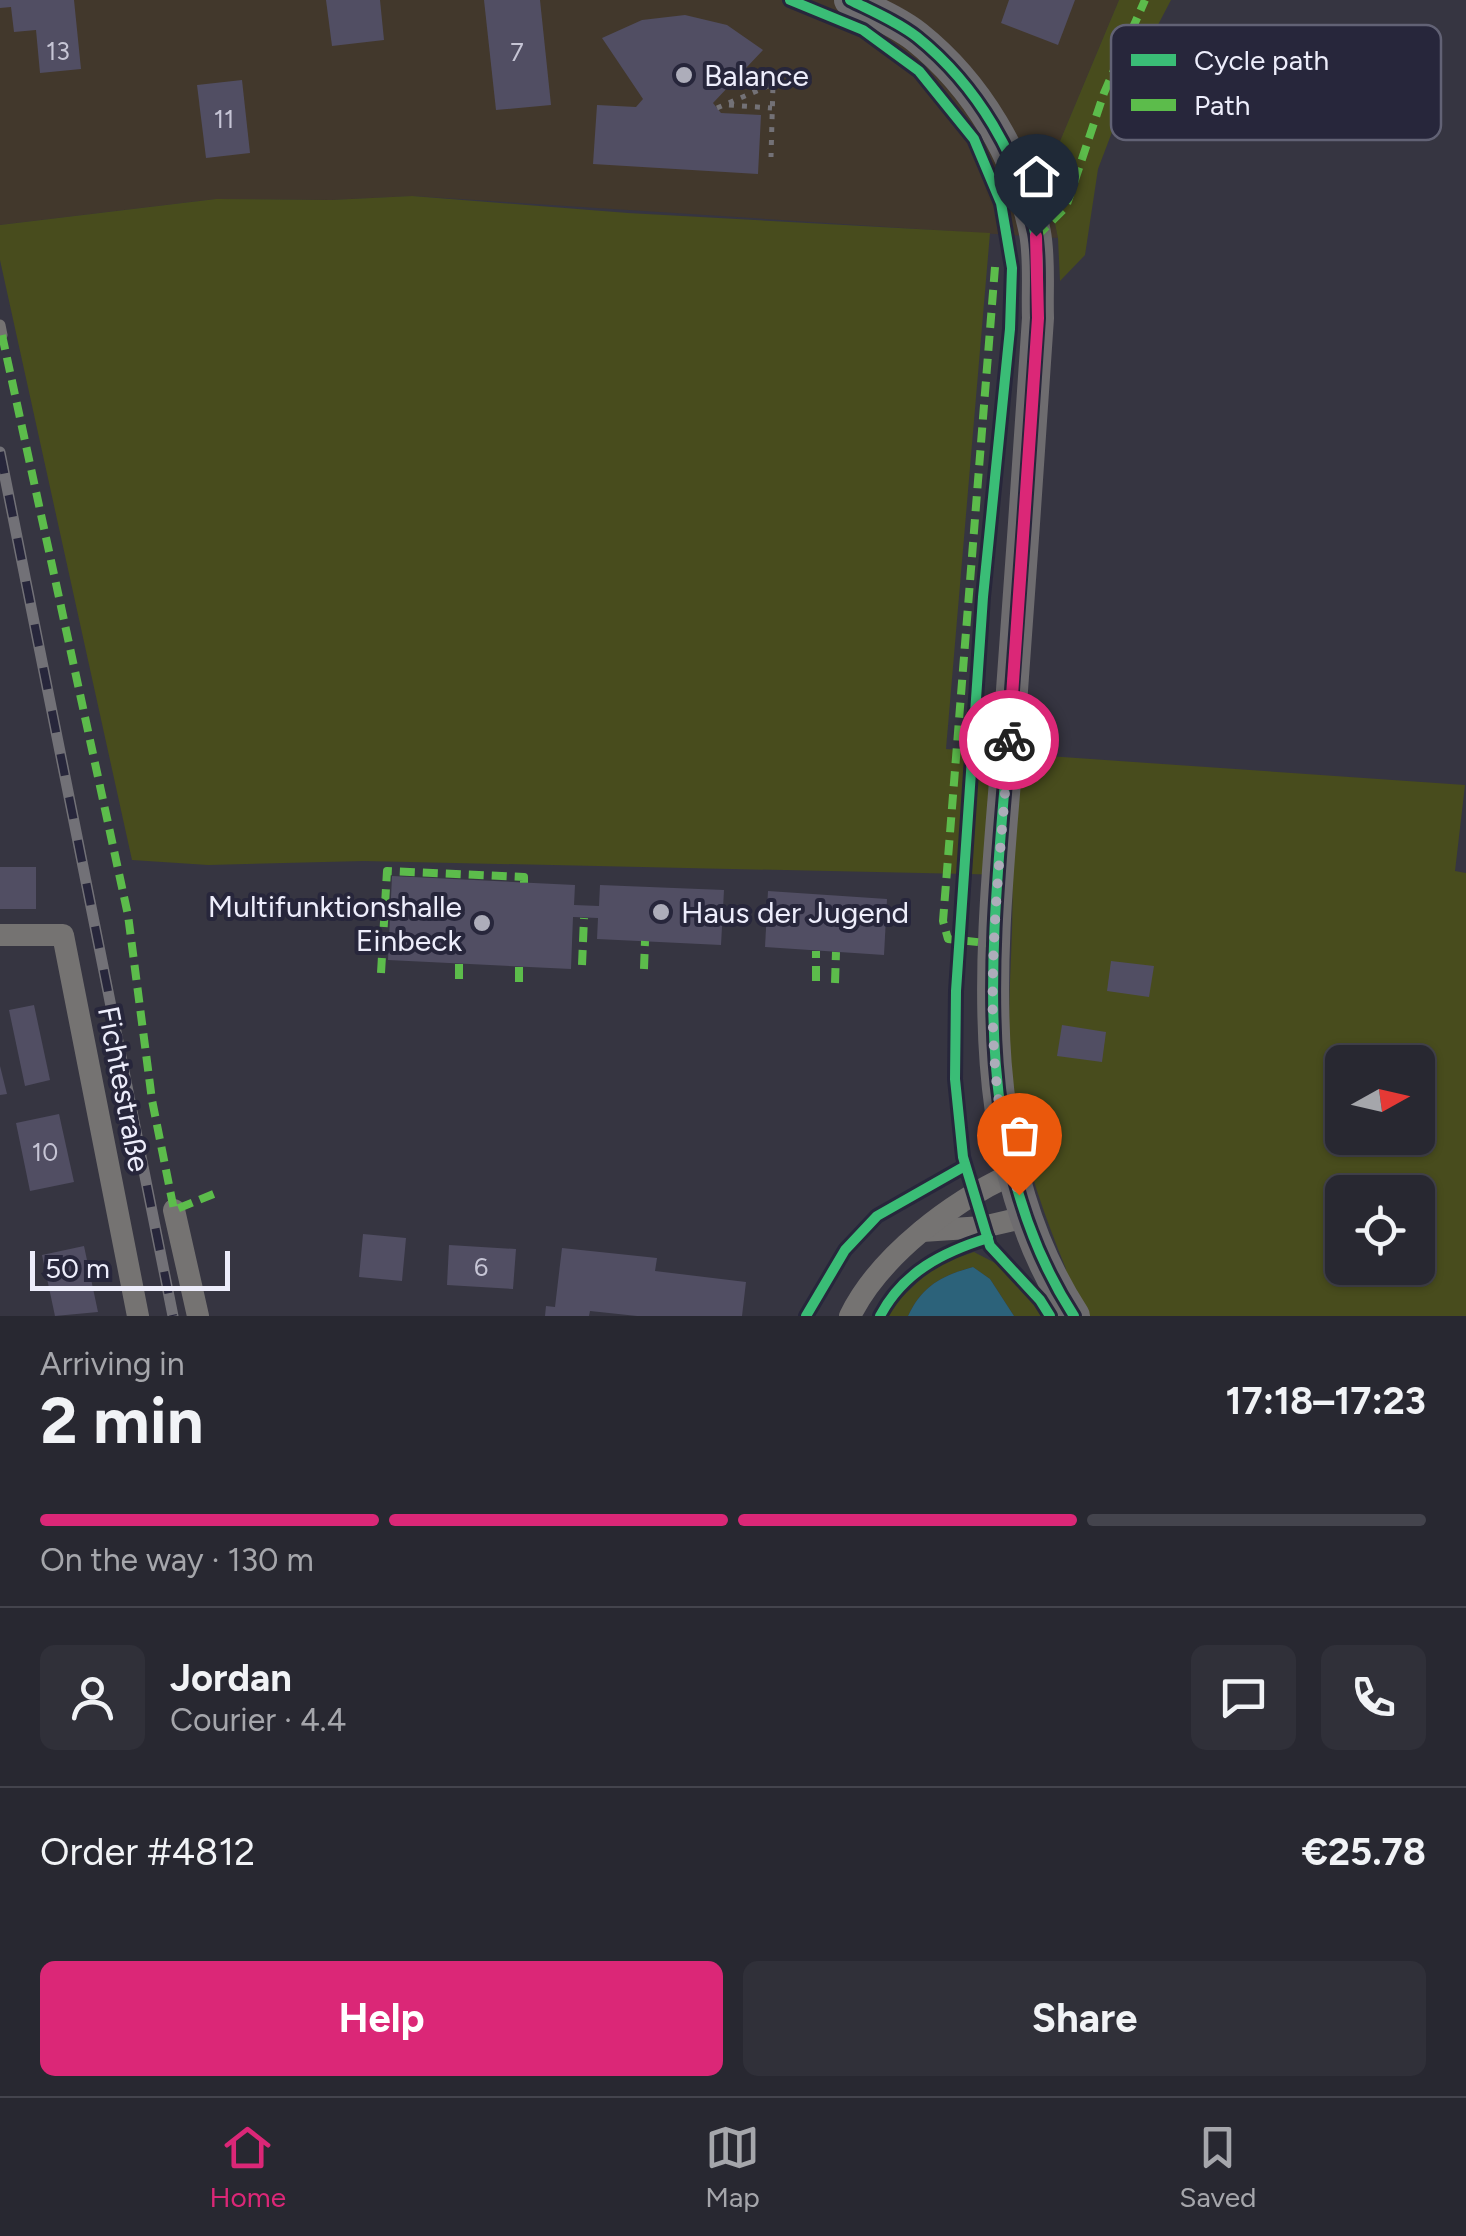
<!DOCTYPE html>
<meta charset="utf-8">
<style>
:root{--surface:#282831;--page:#303039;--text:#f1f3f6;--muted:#a5a6ab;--line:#44444d;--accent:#db2777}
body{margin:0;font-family:Figtree,sans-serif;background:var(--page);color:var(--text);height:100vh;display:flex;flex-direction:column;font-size:38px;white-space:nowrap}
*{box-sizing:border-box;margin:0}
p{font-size:32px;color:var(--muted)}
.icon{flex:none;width:55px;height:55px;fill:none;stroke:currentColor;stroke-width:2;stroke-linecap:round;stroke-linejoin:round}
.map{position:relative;height:1316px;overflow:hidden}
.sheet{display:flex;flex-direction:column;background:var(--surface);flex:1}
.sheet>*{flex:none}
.needle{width:65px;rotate:82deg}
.controls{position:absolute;left:1325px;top:1045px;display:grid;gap:20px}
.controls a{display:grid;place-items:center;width:110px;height:110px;border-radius:15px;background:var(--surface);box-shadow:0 2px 8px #0004,0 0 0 2px var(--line);font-size:50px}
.scale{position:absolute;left:30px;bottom:25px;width:200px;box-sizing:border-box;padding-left:10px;border:5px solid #ededfb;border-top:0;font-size:28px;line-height:35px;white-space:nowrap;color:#ededfb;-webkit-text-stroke:8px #27263b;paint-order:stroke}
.pin{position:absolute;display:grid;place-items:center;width:85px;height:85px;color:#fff;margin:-102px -42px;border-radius:50% 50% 50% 0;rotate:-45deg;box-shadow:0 0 10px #0007}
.pin .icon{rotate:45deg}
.courier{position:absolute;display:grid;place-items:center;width:100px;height:100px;margin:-50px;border:8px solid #db2777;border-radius:50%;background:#fff;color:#222;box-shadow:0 2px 12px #0007}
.headline em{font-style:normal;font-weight:700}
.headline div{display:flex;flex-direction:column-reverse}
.headline{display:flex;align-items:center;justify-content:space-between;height:170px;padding:0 40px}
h1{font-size:65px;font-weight:700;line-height:75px}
.bar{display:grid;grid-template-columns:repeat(4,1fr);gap:15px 10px;align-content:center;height:120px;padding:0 40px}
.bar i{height:12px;border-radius:8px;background:var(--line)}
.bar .current{background:var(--accent)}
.bar p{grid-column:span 4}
.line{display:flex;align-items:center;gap:25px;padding:0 40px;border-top:2px solid var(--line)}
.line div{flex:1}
.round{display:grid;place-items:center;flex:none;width:105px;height:105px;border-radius:15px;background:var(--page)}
.cta{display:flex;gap:20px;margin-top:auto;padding:20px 40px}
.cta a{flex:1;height:115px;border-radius:15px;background:var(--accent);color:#fff;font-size:40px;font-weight:700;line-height:115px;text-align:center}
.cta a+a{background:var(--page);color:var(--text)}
.tabs{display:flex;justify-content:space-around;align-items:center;height:140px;border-top:2px solid var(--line);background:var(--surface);font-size:28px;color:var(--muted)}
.tabs a{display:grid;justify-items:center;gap:5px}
.tabs .current{color:var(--accent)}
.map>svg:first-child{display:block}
.commercial{fill:#42382c}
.green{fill:#484c1d;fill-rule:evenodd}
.water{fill:#2c627a}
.building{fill:#514e63}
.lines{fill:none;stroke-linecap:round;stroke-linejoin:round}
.path{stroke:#737176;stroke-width:5;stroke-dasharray:5 8;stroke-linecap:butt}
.lane{stroke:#757372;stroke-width:11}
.street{stroke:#757372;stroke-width:22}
.secondary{stroke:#6e6c6f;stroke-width:32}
.rail-casing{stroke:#727177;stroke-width:11}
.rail{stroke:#27263b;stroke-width:8;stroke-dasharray:22;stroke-linecap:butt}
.quiet{stroke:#5cbc4b;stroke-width:8;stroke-dasharray:15 8;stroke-linecap:butt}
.cycleway-casing{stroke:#27263b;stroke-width:16}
.cycleway{stroke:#3abd76;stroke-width:10}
.done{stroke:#adadba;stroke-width:10;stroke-dasharray:0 18}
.route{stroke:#db2777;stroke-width:12}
.poi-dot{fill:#adadba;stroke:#27263b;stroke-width:4}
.labels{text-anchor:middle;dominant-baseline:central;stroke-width:8;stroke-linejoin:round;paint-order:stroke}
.number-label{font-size:25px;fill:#c6c5d5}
.poi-label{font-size:30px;fill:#ededfb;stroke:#27263b;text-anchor:start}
.street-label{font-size:30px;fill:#ededfb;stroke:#27263b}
.key{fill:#27263b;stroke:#626275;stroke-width:2.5}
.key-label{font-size:28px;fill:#ededfb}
</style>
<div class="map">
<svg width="1466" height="1316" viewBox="0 0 1466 1316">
<rect width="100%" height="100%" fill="#363541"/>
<polygon class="commercial" points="0,0 1119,0 1045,177 1058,238 413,196 331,200 216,199 0,225"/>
<g class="green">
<polygon points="1119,0 1171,0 1139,61 1098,169 1085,255 1060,281 1058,238 1045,177"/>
<path d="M 412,196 L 628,213 L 990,233 L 946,749 L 1465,785 L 1455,871 L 1466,873 L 1466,1316 L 1014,1316 L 990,1279 L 973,1267 C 941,1276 922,1286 908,1316 L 886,1316 L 890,1308 L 936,1265 L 974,1252 L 1001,1266 L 1024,1294 L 1066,1269 C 1042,1209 1020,1148 1012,1084 C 1004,1014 1015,944 1012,875 L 364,861 L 208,865 L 132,860 L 0,260 L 0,225 L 216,199 L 331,200 ZM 1342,1062 L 1418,1062 L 1418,1138 L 1342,1138 ZM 1342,1192 L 1418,1192 L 1418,1268 L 1342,1268 Z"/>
</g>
<path class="water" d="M 973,1267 L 990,1279 L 1014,1316 L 908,1316 C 922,1286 941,1276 973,1267 Z"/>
<g class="building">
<polygon points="0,0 74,0 81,69 40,73 36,30 14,32 11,7 0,8"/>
<polygon points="326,0 380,0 384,40 332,46"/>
<polygon points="484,0 540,0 551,105 496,110"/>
<polygon points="1009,0 1075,0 1058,45 1001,23"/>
<polygon points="685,15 727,25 763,50 713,103 721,113 761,115 758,174 593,164 597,105 636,107 643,99 602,38 642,20"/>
<polygon points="242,80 250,153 206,158 197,85"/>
<rect x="0" y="867" width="36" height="42"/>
<polygon points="392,876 575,885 574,905 599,906 600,885 724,890 721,945 597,939 598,918 573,917 571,969 388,960"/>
<polygon points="768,891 887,899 884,955 765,947"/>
<polygon points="1111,961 1154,966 1149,997 1107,991"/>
<polygon points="34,1005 50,1080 25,1086 9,1010"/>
<polygon points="1062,1025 1106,1032 1102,1062 1057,1056"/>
<polygon points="0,1066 7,1094 0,1095"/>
<polygon points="59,1114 74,1182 30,1191 16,1123"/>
<polygon points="363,1234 406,1238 402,1281 359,1277"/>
<polygon points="449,1245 516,1249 513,1289 447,1285"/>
<polygon points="84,1246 98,1312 55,1316 42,1255"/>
<polygon points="562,1248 657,1258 655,1271 746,1282 742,1316 637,1316 590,1311 589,1316 545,1316 546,1306 555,1307"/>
</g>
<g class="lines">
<g class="path">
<polyline points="729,105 772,108"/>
<polyline points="717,108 773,84 771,157"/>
</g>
<polyline class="lane" points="0,325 2,335"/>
<g class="street">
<polyline points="0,935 63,935 138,1316"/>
<polyline points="174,1210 198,1316"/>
<polyline points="922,1231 983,1227 1026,1217"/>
<path d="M 850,1316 C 880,1255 952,1202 1012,1174"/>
</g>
<path class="secondary" d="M 850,0 C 872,11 898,22 917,37 C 977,85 1020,158 1035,233 C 1040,260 1037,290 1038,318 C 1029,451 1020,585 1010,718 C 996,917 959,1139 1074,1316"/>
<g class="rail-casing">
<polyline id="rail" points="0,452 173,1316"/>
</g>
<use href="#rail" class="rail"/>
<g class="quiet">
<polyline points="1036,237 1066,207 1104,93 1145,0"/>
<polyline points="995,267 943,921 948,939 996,944"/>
<polyline points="2,335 128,915 152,1100 174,1210 216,1193"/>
<polyline points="582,965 584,918"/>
<polyline points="644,969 645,941"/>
<polyline points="381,973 387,871 524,877 524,883"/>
<polyline points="459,979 459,964"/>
<polyline points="816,981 816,951"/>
<polyline points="519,982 519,967"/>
<polyline points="835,983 836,952"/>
</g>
<g class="cycleway-casing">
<g id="cycleway">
<polyline points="790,0 863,30 919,71 974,139 1001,203 1012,268 1010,329 983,597 956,991 955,1079 963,1157 990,1246 1040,1300 1050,1316"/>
<path d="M 850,0 C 872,11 898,22 917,37 C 977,85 1020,158 1035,233 C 1040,260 1037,290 1038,318 C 1029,451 1020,585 1010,718 C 996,917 959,1139 1074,1316"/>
<polyline points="806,1316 845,1250 877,1216 965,1166"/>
<path d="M 880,1316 C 903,1272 943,1252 988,1238"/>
</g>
</g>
<use href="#cycleway" class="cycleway"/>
</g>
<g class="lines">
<path class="done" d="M 1009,740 C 999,890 973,1050 1019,1195"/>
<polyline class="route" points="1009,740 1038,318 1036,236"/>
</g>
<g class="poi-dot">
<circle cx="684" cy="75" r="10"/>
<circle cx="661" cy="912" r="10"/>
<circle cx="482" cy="923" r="10"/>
</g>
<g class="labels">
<g class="number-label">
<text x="58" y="51">13</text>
<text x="517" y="52">7</text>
<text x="224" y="119">11</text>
<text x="45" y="1152">10</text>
<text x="481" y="1267">6</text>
</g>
<g class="poi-label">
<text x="704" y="75">Balance</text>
<text x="462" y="906" text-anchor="end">Multifunktionshalle<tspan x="462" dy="34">Einbeck</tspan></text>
<text x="681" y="912">Haus der Jugend</text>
</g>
<g class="street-label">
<text transform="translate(124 1089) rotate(79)">Fichtestraße</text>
</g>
</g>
<rect x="1111" y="25" width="330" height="115" rx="15" class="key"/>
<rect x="1131" y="54" width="45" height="12" fill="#3abd76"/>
<rect x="1131" y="99" width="45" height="12" fill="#5cbc4b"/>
<g class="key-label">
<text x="1194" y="70">Cycle path</text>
<text x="1194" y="115">Path</text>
</g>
</svg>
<div class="controls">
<a><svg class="needle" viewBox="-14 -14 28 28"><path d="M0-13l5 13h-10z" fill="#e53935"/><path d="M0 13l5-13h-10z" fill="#a5a6ab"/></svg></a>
<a><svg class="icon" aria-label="locate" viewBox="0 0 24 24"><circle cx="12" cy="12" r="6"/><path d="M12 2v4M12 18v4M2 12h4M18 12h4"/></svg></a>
</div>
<div class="scale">50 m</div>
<div class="pin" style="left:1019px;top:1195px;background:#ea580c"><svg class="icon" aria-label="bag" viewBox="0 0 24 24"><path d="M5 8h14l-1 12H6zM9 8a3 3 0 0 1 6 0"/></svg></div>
<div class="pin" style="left:1036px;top:236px;background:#1f2937"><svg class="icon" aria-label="home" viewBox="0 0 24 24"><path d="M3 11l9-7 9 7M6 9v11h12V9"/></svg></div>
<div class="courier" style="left:1009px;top:740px"><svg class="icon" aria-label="bike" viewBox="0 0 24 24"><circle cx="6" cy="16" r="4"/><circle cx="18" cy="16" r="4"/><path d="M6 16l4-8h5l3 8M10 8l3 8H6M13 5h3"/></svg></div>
</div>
<section class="sheet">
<div class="headline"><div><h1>2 min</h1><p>Arriving in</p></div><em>17:18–17:23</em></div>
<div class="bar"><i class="current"></i><i class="current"></i><i class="current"></i><i></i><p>On the way · 130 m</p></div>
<div class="line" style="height:180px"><a class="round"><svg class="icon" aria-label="person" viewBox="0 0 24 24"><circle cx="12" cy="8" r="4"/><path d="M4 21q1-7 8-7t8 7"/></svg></a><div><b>Jordan</b><p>Courier · 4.4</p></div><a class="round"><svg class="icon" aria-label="chat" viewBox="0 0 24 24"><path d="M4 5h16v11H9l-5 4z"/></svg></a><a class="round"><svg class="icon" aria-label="phone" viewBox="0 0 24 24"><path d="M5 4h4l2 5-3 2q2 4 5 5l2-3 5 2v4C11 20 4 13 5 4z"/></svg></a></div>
<div class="line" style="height:130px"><div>Order #4812</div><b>€25.78</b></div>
<div class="cta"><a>Help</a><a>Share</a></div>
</section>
<nav class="tabs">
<a class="current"><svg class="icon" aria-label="home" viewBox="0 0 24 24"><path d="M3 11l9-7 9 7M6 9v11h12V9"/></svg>Home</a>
<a><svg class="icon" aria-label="map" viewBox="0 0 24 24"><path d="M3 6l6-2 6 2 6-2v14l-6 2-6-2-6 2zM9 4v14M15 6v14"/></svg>Map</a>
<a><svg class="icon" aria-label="saved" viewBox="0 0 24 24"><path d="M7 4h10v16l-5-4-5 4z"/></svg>Saved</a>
</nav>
